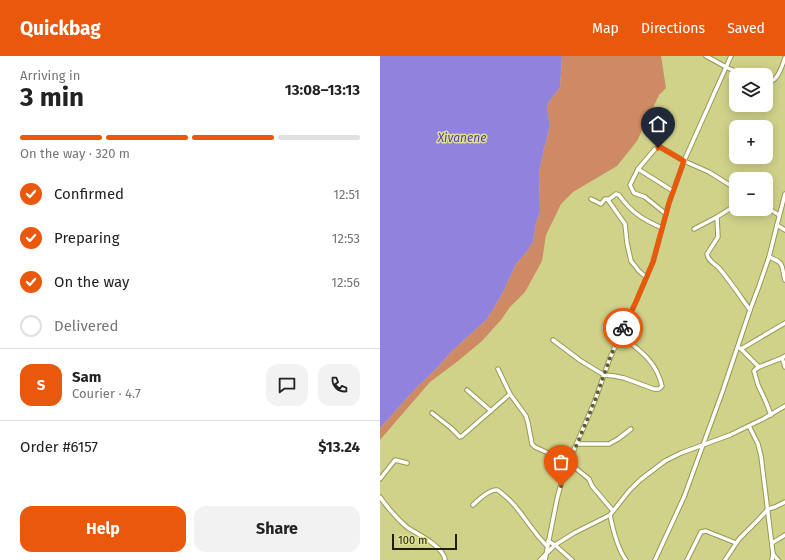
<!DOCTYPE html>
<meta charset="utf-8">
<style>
:root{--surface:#fff;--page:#f2f2f2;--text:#222;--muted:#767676;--line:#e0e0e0;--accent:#ea580c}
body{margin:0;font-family:"Fira Sans",sans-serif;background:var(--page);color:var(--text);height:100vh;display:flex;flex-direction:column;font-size:15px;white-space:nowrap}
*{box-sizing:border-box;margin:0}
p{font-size:13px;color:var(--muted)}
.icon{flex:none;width:22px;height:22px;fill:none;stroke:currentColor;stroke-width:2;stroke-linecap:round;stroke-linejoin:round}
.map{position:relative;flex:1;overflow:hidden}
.panel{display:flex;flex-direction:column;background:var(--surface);width:380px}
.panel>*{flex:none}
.fabs{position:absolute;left:349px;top:12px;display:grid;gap:8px}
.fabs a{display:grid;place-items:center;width:44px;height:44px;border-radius:8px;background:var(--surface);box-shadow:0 2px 10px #0003;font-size:20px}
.scale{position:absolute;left:12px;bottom:10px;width:65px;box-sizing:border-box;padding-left:4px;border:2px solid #1e1e02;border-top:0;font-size:11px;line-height:14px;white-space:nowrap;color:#1e1e02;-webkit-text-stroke:3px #dddf96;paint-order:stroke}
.pin{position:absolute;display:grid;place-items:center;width:34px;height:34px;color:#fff;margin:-41px -17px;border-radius:50% 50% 50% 0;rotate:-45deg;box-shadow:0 0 4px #0007}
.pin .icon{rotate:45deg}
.courier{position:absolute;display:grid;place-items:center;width:40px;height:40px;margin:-20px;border:3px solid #ea580c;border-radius:50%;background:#fff;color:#222;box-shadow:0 1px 5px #0007}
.head em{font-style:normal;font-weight:700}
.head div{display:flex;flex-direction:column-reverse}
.head{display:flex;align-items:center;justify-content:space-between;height:68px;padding:0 20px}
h1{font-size:26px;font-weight:700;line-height:30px}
.bar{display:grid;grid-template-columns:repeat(4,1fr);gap:6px 4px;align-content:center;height:48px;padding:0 20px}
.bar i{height:5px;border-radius:3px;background:var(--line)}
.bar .selected{background:var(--accent)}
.bar p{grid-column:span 4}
.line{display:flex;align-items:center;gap:10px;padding:0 20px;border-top:1px solid var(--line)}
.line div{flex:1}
.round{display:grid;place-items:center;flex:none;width:42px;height:42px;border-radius:12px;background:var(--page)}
ol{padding:0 20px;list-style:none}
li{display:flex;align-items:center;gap:12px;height:44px}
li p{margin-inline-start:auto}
li .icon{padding:4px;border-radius:50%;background:var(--accent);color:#fff;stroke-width:4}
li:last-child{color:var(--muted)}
li i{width:22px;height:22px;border:2px solid var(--line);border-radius:50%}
.button{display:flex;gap:8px;margin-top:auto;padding:8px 20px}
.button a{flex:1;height:46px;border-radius:12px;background:var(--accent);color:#fff;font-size:16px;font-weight:700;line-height:46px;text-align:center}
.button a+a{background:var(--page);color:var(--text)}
header{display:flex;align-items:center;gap:24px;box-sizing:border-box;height:56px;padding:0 20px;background:var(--accent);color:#fff}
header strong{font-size:19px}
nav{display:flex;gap:22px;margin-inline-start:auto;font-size:14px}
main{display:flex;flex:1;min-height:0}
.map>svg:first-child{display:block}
.green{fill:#ce8a64}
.water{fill:#9182de}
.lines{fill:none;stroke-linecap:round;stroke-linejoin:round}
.minor-casing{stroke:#979852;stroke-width:5.5}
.minor{stroke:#fff;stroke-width:3.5}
.done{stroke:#5c5d32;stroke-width:4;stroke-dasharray:0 7.2}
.route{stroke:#ea580c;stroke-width:5}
.labels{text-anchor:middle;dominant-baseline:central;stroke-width:3;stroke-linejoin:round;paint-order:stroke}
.water-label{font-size:12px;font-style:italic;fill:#573ca8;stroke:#dddf96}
</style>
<header>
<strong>Quickbag</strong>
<nav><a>Map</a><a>Directions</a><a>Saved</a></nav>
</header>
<main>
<section class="panel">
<div class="head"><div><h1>3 min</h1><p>Arriving in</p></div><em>13:08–13:13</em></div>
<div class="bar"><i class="selected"></i><i class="selected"></i><i class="selected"></i><i></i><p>On the way · 320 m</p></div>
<ol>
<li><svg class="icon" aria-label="check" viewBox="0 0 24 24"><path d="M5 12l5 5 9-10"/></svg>Confirmed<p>12:51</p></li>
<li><svg class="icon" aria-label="check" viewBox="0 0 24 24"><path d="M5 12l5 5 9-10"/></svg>Preparing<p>12:53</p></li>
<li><svg class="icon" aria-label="check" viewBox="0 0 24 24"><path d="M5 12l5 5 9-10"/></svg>On the way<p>12:56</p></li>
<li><i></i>Delivered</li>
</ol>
<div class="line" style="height:72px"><b class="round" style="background:var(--accent);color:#fff">S</b><div><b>Sam</b><p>Courier · 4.7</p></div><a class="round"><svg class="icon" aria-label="chat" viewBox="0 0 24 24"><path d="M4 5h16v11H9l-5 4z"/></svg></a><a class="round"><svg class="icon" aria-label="phone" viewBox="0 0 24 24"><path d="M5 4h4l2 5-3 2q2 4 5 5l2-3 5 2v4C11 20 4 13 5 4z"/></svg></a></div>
<div class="line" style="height:52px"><div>Order #6157</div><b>$13.24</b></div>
<div class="button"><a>Help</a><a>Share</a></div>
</section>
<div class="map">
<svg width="405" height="504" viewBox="0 0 405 504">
<rect width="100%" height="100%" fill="#d0d28a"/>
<polygon class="green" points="182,0 281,0 286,32 279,39 257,85 237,110 193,136 181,148 166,179 162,205 145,236 130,251 121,264 102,285 78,305 50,326 0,384 0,372 36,332 57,312 71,296 107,263 112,255 122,238 136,208 145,198 153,186 156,167 160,156 159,116 164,93 170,70 167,53 168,47 180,31"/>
<polygon class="water" points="0,0 182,0 180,31 168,47 167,53 170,70 164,93 159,116 160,156 156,167 153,186 145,198 136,208 122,238 112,255 107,263 71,296 57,312 36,332 0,372"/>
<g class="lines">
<g class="minor-casing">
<g id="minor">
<polyline points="326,0 346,11 363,19"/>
<path d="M 386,27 C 398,26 401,12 405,2"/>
<polyline points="258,113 293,135"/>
<path d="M 211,143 L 221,148 L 225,143 L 227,143 L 228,144 L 236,138 L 239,139 C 252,157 262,163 282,172"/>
<polyline points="228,144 245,168 247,187 251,205 259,215 266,221"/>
<polyline points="386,151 399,159"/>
<polyline points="286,158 265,141 254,137 250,129 258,113 275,93 280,91 304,105 329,116 356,133"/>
<path d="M 337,161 L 338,181 L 327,198 C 328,205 334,207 339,212 C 350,225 360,240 370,254"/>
<polyline points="397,169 405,174"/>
<polyline points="314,173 337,161 356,149"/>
<path d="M 389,201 C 405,207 401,209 405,224"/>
<path d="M 173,284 L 201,305 L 224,319 L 234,320 L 244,322 L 274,333 C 278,333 279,334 282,330 C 276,304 259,294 240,279"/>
<polyline points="360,292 379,311"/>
<polyline points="361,293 405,267"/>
<polyline points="405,300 402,302 405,311"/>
<polyline points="118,313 130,338 146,360 148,367 152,388 155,391 188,406 209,423 212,430 233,455"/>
<polyline points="87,334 111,355"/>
<polyline points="52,357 71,372 80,381 82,380 130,338"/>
<polyline points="391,359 386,346 378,329 374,315 376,313 379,311 402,302"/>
<polyline points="369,370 378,388 381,400 393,498 398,504"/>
<polyline points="197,388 229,388 238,383 251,373"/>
<polyline points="0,423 15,404 27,407"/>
<path d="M 0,441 C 8,452 17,463 28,472 C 38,478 64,491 65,504"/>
<path d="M 93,449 C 98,444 110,433 117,434 C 120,435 122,438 125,440 C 137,450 141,458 151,471 C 156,478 161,484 167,490"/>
<path d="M 230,459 C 233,474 237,492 246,504"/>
<polyline points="168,485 175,489 192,504"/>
<polyline points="392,487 405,479"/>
<polyline points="160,504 175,489 194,477 230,459 249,435 260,424 285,405 301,397 350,379 383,363 405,350"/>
<polyline points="165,504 177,443 184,417 214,347 230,302 240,279 255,248 273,206 289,147 304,105 351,0"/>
<polyline points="275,504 304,441 342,337 370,254 379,230 389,201 397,169 405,138"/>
<polyline points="307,504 321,476 326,475 356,487"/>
<polyline points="345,504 359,483 377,465 388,453 395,451 405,446"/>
<polyline points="392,504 393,498"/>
</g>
</g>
<use href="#minor" class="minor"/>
</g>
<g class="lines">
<polyline class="done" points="181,430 188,406 197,388 214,347 230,302 243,272"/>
<polyline class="route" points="243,272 255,248 273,206 289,147 304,105 280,91 278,92"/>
</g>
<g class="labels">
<g class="water-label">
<text x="82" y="82">Xivanene</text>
</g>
</g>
</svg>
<div class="fabs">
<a><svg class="icon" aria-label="layers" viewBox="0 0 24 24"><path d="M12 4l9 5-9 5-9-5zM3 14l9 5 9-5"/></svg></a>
<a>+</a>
<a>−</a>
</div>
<div class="scale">100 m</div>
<div class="pin" style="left:181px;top:430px;background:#ea580c"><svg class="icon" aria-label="bag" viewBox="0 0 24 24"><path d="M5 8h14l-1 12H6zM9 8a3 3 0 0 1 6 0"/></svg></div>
<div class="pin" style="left:278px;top:92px;background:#1f2937"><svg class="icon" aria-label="home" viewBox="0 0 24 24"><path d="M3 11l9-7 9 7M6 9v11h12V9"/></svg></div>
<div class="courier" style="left:243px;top:272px"><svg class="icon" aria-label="bike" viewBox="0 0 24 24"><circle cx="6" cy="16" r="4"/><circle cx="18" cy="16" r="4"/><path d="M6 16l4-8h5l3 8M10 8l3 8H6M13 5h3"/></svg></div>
</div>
</main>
